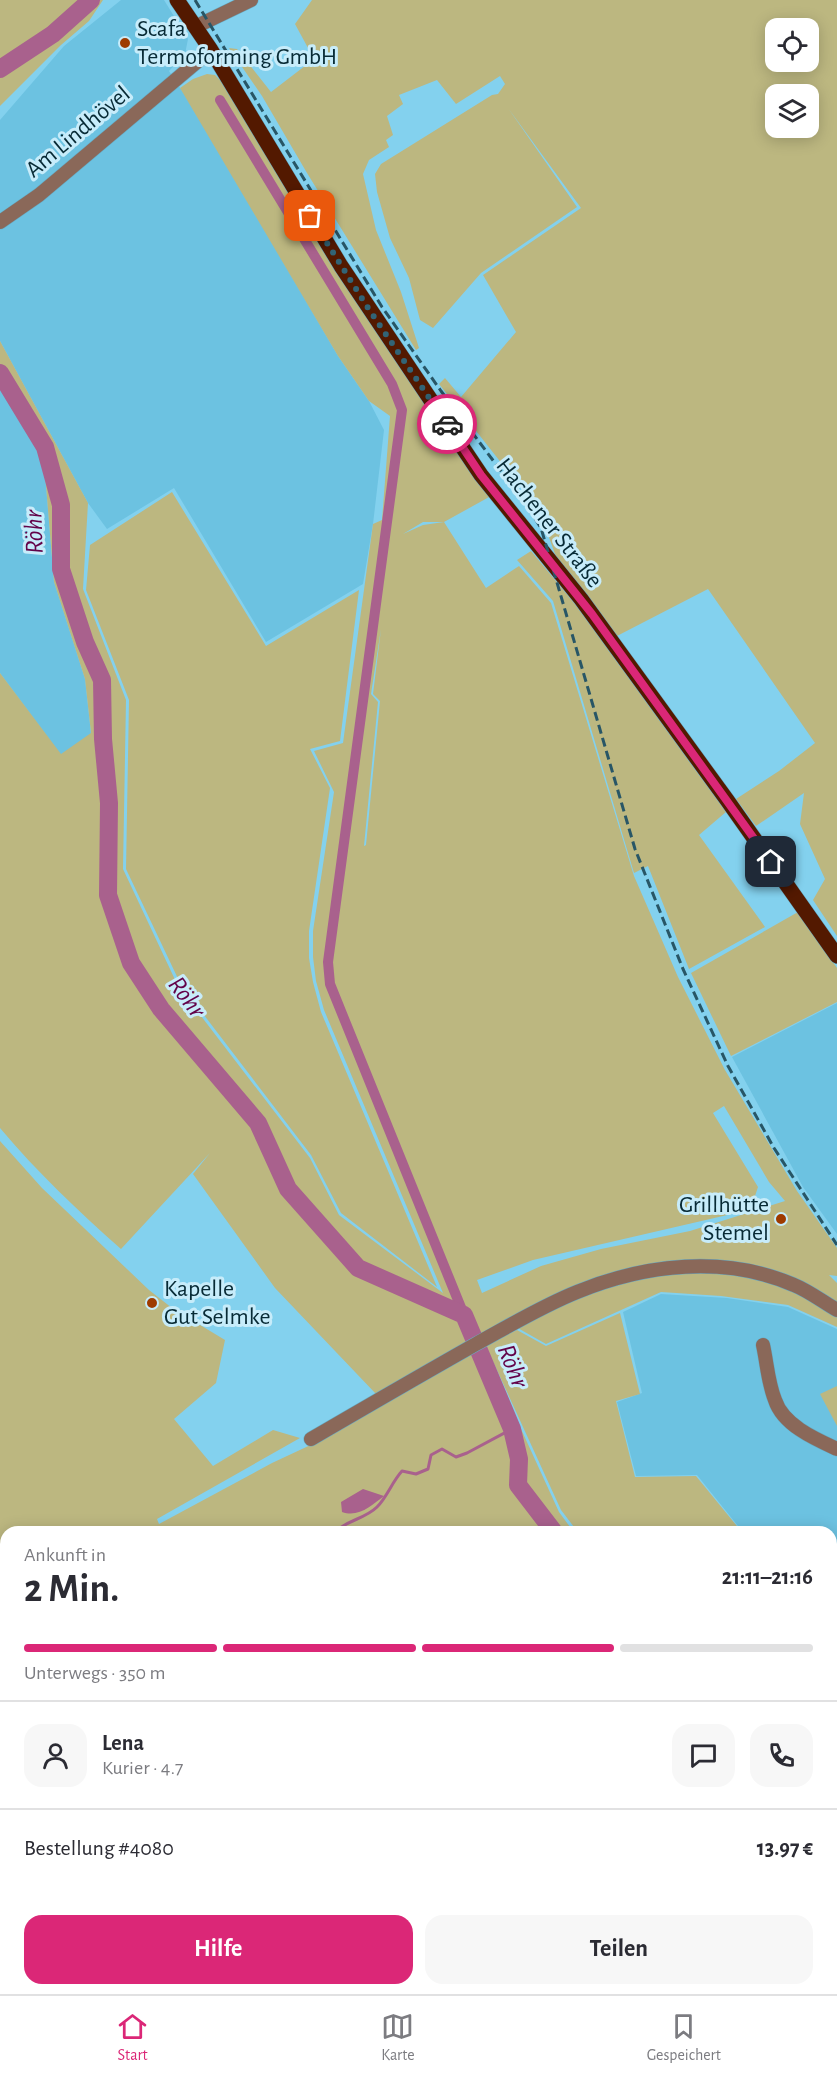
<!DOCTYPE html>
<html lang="de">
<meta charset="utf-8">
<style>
:root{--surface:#fff;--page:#f7f7f7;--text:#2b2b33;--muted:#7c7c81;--line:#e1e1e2;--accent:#db2777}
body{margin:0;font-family:"Alegreya Sans",sans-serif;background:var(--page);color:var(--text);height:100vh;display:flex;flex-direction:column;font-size:22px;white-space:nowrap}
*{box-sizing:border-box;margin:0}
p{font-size:20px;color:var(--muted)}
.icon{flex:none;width:33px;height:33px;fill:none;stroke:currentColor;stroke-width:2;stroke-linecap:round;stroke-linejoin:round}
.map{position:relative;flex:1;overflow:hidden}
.panel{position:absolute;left:0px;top:1526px;width:837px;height:470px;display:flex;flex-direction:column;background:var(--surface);border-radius:18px 18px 0 0;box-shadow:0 3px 15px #0003}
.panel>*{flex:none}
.tools{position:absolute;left:765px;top:18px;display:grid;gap:12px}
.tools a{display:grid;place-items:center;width:54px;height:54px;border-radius:12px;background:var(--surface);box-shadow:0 3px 15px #0003;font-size:30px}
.pin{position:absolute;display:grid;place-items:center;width:51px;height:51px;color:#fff;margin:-26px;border-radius:12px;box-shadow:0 3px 9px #0006}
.courier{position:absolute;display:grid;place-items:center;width:60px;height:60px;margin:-30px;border:4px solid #db2777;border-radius:50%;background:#fff;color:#222;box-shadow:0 2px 8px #0007}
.overview em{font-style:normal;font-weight:700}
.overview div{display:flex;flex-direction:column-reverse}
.overview{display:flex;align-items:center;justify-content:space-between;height:102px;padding:0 24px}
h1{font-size:39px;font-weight:700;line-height:45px}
.bar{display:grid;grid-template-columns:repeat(4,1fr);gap:9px 6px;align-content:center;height:72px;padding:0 24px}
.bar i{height:8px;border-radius:4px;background:var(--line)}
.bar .on{background:var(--accent)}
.bar p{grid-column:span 4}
.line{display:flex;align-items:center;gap:15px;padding:0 24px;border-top:2px solid var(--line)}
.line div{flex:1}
.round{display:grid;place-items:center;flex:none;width:63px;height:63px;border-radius:18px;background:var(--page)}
.primary-button{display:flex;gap:12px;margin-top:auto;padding:12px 24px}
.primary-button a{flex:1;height:69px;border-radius:18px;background:var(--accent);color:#fff;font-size:24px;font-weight:700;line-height:69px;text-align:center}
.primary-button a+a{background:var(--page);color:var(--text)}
.tab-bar{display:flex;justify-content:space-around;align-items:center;height:84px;border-top:2px solid var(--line);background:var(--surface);font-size:16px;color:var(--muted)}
.tab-bar a{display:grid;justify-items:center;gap:3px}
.tab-bar .on{color:var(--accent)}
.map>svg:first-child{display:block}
.built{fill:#6cc2e1}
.green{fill:#bcb780;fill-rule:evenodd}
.water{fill:#a9618d}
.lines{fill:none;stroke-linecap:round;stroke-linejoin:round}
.stream{stroke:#a9618d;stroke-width:3}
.canal{stroke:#a9618d;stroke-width:10}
.river{stroke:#a9618d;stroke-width:18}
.minor-casing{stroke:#68acc5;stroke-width:15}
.major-casing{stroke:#68acc5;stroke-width:16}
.minor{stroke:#8a6859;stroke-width:14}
.major{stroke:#531900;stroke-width:15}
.rail{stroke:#285666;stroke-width:3;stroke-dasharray:9 4.5;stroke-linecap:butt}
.done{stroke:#326476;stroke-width:6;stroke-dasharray:0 10.8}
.route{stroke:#db2777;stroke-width:8}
.poi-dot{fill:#9e3b00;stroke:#c7ecfa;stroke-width:2}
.labels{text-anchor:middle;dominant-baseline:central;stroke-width:6;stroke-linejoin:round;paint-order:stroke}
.poi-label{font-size:24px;fill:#072a35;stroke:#c7ecfa;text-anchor:start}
.street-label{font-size:24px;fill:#072a35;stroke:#c7ecfa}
.water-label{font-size:26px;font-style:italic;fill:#630349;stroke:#c7ecfa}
</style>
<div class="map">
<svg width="837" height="1994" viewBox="0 0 837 1994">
<rect width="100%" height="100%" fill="#83d1ee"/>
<g class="built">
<polygon points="121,0 164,0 188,39 185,54 169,71 194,109 338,356 369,401 384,430 373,524 363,584 266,642 174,488 107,529 88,503 0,341 0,120 64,46"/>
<polygon points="0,389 36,447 45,474 54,582 85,679 91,734 61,755 0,673"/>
<polygon points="837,1003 837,1234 803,1187 732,1057"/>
<polygon points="661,1294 727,1298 788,1307 837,1329 837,1572 831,1574 831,1532 742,1531 697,1475 636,1476 617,1402 642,1393 623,1312"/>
</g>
<g class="green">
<polygon points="0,0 103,0 89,21 61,45 0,106"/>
<path d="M 312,0 L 837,0 L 837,936 L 813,900 L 825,879 L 800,824 L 804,793 L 756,826 L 736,799 L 779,771 L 815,743 L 708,589 L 615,637 L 556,557 L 540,512 L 439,384 L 445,378 L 461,397 L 516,332 L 483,275 L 581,208 L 508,108 L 577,207 L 481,273 L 433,328 L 420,320 L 409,278 L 390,238 L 377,192 L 375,174 L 381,164 L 492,95 L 498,94 L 505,84 L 500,76 L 456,104 L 437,80 L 399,95 L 403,104 L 387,116 L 393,135 L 386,140 L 389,147 L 369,160 L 363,174 L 376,230 L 401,292 L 419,348 L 416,350 L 307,173 L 262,96 L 229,48 L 237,49 L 271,92 L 314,59 L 295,24 ZM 776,28 L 808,28 L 808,62 L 776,62 ZM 776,94 L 808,94 L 808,128 L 776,128 Z"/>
<path d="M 207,74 L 215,75 L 224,84 L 491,496 L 444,522 L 423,522 L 403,534 L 423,525 L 444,522 L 486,588 L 519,566 L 551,603 L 634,876 L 678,977 L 725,1070 L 797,1191 L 837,1248 L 837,1276 L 829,1275 L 837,1283 L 837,1327 L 788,1305 L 721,1296 L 661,1292 L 546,1344 L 516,1327 L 376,1394 L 275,1288 L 193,1174 L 210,1153 L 121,1249 C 78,1211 37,1172 0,1128 L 0,673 L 61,754 L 91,733 L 85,679 L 54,582 L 45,474 L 36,447 L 0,389 L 0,341 L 88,503 L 83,589 L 126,700 L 123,869 L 178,986 L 310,1158 L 339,1215 L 443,1293 L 324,1010 L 316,981 L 313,957 L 313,931 L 334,792 L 314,751 L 343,743 L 373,524 L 382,520 L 390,416 L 369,401 L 338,356 L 180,88 L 193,79 ZM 381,629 L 373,694 L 380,701 L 366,845 L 364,846 L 378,702 L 371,694 ZM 724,1106 L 769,1182 L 785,1201 L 690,1231 L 601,1249 L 541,1266 L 482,1293 L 477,1280 L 533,1260 L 736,1213 L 753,1202 L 758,1187 L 713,1113 Z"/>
<polygon points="172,492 266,646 359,590 340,741 310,749 330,788 309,931 309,958 313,982 321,1012 437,1287 341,1213 311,1155 181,985 126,869 129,700 86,590 90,545"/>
<polygon points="531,551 575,604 726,812 699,835 765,927 689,969 648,866 634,873 553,601 517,560"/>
<polygon points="798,912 837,968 837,1002 731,1056 691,973"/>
<polygon points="0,1141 42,1188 149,1290 172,1308 225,1340 216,1383 174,1419 213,1466 273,1430 300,1438 157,1519 159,1524 272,1463 317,1442 483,1346 559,1512 573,1531 6,1532 6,1989 831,1989 831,1665 837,1686 837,1994 0,1994"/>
<polygon points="620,1313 640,1394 616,1401 635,1477 696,1476 741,1531 577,1531 561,1510 485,1344 517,1330 546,1346"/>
<polygon points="837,1386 837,1426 820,1394"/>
<polygon points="837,1572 837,1638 831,1642 831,1575"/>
</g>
<path class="water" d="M 363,1489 L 384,1496 C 372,1505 359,1518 342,1512 L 341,1502 Z"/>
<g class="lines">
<g class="stream">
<path d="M 335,1532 C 347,1520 365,1519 377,1507 C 387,1497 392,1482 402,1471 L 416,1474 L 428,1469 L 431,1455 L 442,1449 L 456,1457 L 467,1453 L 512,1429"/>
<polyline points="0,1650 6,1647"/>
</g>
<polyline class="canal" points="220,100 392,384 402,410 328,962 330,984 464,1315"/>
<g class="river">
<polyline points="0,69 53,34 91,0"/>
<polyline points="0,373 45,447 61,505 61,569 85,642 102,680 103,739 109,803 108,895 131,963 161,1009 258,1123 288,1189 358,1268 464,1315 512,1429 519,1459 518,1485 554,1532"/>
<polyline points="831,1692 837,1698"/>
</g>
<g class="minor-casing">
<g id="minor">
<polyline points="195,27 251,0"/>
<polyline points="0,222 39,195 211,50"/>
<path d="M 763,1345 C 767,1363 768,1383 775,1400 C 783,1425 815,1439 837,1449"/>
<path d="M 311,1439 C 366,1407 421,1375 476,1344 C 509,1326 542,1306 577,1292 C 645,1264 725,1255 794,1285 C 809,1291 823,1302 837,1310"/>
</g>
</g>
<g class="major-casing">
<polyline id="major" points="177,0 211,50 341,266 481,475 581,599 727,800 837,956"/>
</g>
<use href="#minor" class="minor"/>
<use href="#major" class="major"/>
<polyline class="rail" points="195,0 382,307 441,391 525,503 541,528 635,849 683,969 728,1066 774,1148 837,1245"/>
</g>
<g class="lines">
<polyline class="done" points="310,216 368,308 447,424"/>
<polyline class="route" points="447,424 481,475 592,614 771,862"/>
</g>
<g class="poi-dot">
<circle cx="125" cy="43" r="6"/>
<circle cx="781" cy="1219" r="6"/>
<circle cx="152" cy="1303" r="6"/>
</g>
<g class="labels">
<g class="poi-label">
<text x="137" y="29">Scafa<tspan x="137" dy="28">Termoforming GmbH</tspan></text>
<text x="769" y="1205" text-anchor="end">Grillhütte<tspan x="769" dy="28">Stemel</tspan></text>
<text x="164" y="1289">Kapelle<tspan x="164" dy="28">Gut Selmke</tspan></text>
</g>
<g class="street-label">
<text transform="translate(78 132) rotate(-40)">Am Lindhövel</text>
<text transform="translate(549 523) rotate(52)">Hachener Straße</text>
</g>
<g class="water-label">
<text transform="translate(34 532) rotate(-92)">Röhr</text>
<text transform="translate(187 997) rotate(53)">Röhr</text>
<text transform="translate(513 1366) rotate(68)">Röhr</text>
</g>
</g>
</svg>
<div class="tools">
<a><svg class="icon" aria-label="locate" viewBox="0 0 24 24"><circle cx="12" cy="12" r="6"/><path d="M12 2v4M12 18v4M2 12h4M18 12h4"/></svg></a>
<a><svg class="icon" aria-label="layers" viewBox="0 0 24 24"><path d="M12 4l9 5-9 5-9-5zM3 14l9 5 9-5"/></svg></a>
</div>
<div class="pin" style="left:310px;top:216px;background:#ea580c"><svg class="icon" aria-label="bag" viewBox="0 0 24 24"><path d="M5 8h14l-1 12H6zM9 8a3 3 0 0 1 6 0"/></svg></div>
<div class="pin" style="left:771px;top:862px;background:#1f2937"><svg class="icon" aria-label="home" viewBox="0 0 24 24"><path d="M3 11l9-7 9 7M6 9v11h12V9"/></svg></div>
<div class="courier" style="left:447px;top:424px"><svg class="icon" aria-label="car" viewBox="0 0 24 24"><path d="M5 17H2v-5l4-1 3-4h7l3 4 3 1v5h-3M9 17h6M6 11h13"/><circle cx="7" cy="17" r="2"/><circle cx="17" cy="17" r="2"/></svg></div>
<section class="panel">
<div class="overview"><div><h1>2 Min.</h1><p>Ankunft in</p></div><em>21:11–21:16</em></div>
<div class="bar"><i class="on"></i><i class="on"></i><i class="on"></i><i></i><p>Unterwegs · 350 m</p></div>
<div class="line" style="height:108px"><a class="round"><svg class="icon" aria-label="person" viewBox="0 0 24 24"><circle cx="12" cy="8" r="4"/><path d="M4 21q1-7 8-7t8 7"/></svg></a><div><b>Lena</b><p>Kurier · 4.7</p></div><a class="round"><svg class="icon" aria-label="chat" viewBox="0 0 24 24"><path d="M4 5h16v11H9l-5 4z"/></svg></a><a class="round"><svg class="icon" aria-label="phone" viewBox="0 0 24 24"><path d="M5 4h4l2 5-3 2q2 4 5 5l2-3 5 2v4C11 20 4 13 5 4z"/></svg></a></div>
<div class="line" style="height:78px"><div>Bestellung #4080</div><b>13.97 €</b></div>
<div class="primary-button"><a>Hilfe</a><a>Teilen</a></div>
</section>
</div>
<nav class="tab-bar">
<a class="on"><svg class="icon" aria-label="home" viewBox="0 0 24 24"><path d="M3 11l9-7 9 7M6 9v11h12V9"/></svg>Start</a>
<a><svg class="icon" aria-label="map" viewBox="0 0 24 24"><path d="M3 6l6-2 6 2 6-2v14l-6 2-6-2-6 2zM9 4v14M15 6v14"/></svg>Karte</a>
<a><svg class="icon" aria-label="saved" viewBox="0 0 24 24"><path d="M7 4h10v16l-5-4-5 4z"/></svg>Gespeichert</a>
</nav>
